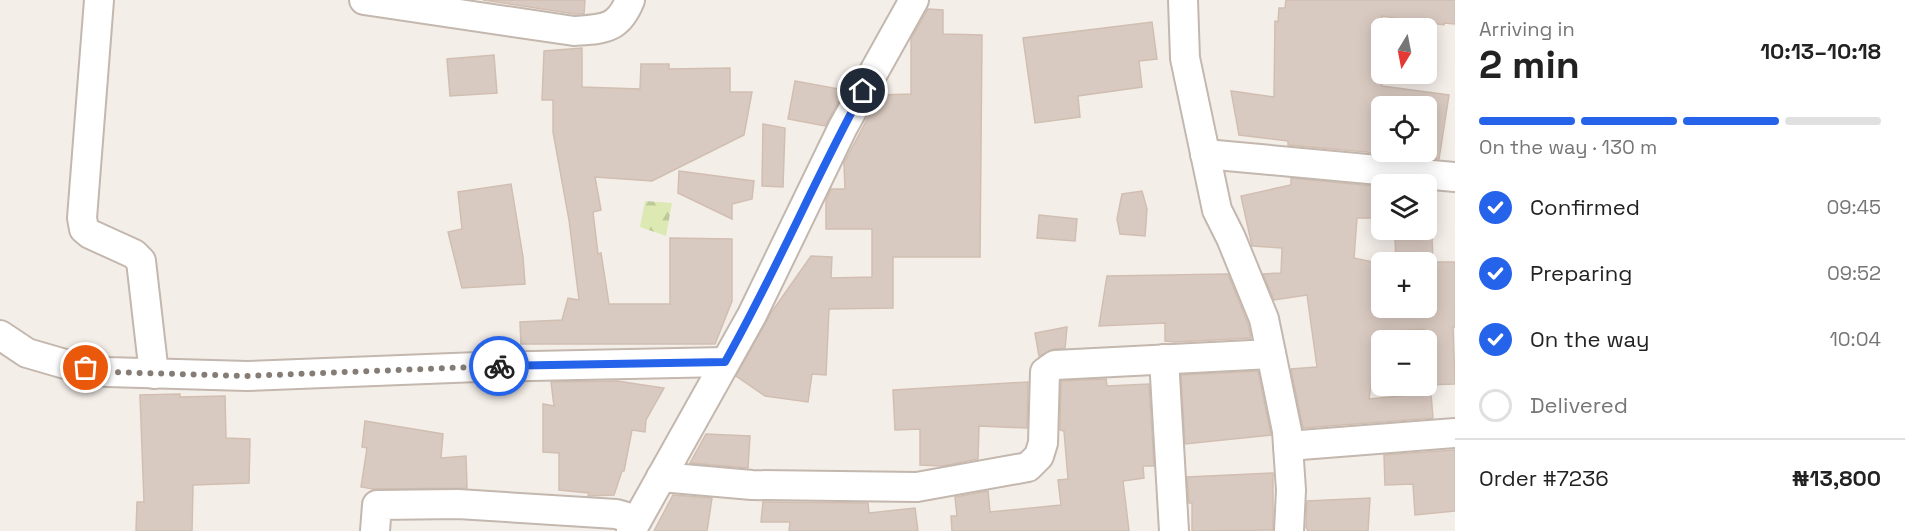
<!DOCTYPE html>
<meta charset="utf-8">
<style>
:root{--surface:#fff;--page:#f2f2f2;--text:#222;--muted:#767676;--line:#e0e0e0;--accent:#2563eb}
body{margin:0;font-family:"Space Grotesk",sans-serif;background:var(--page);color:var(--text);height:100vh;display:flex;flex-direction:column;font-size:22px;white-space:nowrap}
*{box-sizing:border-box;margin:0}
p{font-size:20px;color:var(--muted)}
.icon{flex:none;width:33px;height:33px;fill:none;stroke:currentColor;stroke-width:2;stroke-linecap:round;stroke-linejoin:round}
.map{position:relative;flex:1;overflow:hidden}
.sheet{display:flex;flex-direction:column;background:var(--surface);width:450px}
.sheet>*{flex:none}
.needle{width:39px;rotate:190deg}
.fabs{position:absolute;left:1371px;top:18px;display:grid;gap:12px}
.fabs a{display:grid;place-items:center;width:66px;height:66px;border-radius:9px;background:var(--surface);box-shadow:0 3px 15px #0003;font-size:30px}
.pin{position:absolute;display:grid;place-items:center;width:51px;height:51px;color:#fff;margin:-26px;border:3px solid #fff;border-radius:50%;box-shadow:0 2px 6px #0007}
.courier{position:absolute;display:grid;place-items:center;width:60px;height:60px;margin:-30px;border:4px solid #2563eb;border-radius:50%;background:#fff;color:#222;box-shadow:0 2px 8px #0007}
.overview em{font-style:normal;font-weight:600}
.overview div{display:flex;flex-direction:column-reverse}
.overview{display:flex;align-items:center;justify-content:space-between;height:102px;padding:0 24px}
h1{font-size:39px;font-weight:600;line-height:45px}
.bar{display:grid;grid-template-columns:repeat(4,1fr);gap:9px 6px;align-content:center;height:72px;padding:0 24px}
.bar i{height:8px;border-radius:4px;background:var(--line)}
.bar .active{background:var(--accent)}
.bar p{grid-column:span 4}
.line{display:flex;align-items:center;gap:15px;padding:0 24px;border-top:2px solid var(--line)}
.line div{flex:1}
ol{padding:0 24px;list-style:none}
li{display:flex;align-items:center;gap:18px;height:66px}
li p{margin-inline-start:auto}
li .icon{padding:6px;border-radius:50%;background:var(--accent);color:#fff;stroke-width:4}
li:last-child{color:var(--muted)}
li i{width:33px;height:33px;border:3px solid var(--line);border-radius:50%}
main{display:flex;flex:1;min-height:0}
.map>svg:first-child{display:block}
.forest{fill:url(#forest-firs)}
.building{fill:#d9cac1;stroke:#d1beb1;stroke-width:1.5}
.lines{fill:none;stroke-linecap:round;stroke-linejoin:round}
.minor-casing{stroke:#c3b7ae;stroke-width:32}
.minor{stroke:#fff;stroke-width:28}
.done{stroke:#847c75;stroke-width:6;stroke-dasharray:0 10.8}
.route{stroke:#2563eb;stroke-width:8}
</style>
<main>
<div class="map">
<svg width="1455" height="531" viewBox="0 0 1455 531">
<defs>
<pattern id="forest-firs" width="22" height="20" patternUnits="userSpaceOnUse" patternTransform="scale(1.5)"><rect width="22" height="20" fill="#dce9b2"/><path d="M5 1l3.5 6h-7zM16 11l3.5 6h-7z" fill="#bec99a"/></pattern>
</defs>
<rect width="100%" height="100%" fill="#f4eee9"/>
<polygon class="forest" points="645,201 672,203 666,236 640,227"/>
<g class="building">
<polygon points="483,0 585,0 584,14 575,14"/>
<polygon points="1286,0 1455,0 1455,24 1444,23 1444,25 1382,16 1382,86 1449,95 1439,159 1426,158 1426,106 1382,106 1382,152 1389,152 1389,154 1288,145 1288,141 1239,135 1231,91 1274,97 1275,21 1278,22 1279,8 1285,8"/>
<polygon points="928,9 943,10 943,34 982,35 980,257 893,257 893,308 829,309 826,375 812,374 808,402 765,396 736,376 771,313 811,256 832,257 831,278 872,277 872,229 826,229 826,200 831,189 845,189 844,163 880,95 911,94 911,39"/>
<polygon points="1152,22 1157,59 1139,61 1142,87 1078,96 1080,117 1035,123 1023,38"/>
<polygon points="582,48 582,87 640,89 641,64 669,64 669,69 730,68 730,92 752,92 744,135 652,181 595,177 601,210 593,212 598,254 601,253 609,304 670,304 670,238 732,239 732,301 715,344 521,344 520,322 562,320 568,298 579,300 569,220 553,132 553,100 542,100 544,51"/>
<polygon points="494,55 497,93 450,96 447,59"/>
<polygon points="795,81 839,89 837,97 841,97 825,126 788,119"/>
<polygon points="763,124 785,128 783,187 762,186"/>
<polygon points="679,171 754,181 752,199 732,204 732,219 678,193"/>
<polygon points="1291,178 1382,187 1382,218 1357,218 1354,258 1382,264 1373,308 1426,308 1426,263 1428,262 1396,262 1395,238 1432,236 1433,262 1455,262 1455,327 1453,327 1455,384 1426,385 1426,340 1424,340 1424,329 1378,332 1369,399 1431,393 1433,418 1303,428 1291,369 1317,367 1307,295 1274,300 1263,274 1281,273 1282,248 1252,246 1241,196 1291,185"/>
<polygon points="511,184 523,257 525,284 462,288 448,232 462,229 458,192"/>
<polygon points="1142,191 1147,209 1145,236 1120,234 1117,219 1122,194"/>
<polygon points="1039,215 1077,219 1075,241 1037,238"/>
<polygon points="1228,274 1248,324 1251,338 1174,342 1165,341 1165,323 1099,326 1107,276"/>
<polygon points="1067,327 1065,348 1054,349 1039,356 1035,333"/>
<polygon points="1258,371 1271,435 1185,444 1181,375"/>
<polygon points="1106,379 1107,386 1149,384 1154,466 1143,466 1144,478 1123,481 1129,531 952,531 951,516 957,516 955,497 988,491 990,512 1061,505 1058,480 1068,479 1064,431 1060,430 1061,381"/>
<polygon points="617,381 664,388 646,420 645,432 632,430 624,471 622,471 614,495 588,496 589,493 559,490 559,453 543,452 543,404 554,406 551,382"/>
<polygon points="1028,382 1027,428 979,426 978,459 943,466 920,465 920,429 895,430 893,390"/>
<polygon points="180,394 180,397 225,396 226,438 250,439 249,483 193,485 192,531 136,531 137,502 144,502 140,395"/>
<polygon points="365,421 443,434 441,458 466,456 467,488 373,489 361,487 367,448 362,447"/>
<polygon points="706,434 750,436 748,468 690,463"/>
<polygon points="1455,450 1455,511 1415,515 1413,484 1385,485 1384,455"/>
<polygon points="1273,473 1273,530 1192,531 1192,503 1189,503 1187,477"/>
<polygon points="673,495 712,498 707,531 654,531"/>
<polygon points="1370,498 1368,531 1308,531 1306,527 1307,501"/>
<polygon points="763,502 868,503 869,513 915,508 918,531 789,531 790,522 761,522"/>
</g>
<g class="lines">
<g class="minor-casing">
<g id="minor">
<polyline points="99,0 82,218 84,229 90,234 134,254 141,261 154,374"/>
<path d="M 364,0 L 574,31 C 603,29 618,30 630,0"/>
<polyline points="1183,0 1185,58 1217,210 1231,238 1264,319 1287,431 1291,490 1289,531"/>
<polyline points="1205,154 1455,177"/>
<polyline points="0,335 27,353 65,364 107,372 247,376 478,367 725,362"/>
<polyline points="1164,359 1174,531"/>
<polyline points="1288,446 1455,433"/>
<polyline points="661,477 752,485 917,487 1028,467 1039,456 1043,443 1045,372 1055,365 1271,354"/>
<polyline points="375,531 377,505 458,504 616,514 637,520"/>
<polyline points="631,531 752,315 843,127 914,0"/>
</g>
</g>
<use href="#minor" class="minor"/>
</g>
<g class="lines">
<polyline class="done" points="86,368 107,372 247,376 499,366"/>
<path class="route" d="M 499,366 L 725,362 C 775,274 814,180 863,91"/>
</g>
</svg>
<div class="fabs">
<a><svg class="needle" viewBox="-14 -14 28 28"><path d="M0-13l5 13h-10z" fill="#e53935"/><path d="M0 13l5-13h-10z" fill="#767676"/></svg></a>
<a><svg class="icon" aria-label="locate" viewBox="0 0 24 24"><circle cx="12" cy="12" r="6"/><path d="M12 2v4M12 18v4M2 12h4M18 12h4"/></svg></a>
<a><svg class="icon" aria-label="layers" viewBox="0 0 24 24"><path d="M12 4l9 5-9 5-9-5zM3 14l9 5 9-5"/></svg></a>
<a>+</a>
<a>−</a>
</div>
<div class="pin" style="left:86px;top:368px;background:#ea580c"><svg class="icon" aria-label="bag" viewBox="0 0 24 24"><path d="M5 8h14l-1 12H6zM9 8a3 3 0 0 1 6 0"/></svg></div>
<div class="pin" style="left:863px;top:91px;background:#1f2937"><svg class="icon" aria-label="home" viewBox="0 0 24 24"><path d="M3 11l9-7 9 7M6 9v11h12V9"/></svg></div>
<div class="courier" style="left:499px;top:366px"><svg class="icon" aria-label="bike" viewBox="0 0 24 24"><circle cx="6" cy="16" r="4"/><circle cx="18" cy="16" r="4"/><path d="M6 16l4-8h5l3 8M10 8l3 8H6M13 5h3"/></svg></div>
</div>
<section class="sheet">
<div class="overview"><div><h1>2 min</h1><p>Arriving in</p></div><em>10:13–10:18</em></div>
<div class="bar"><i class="active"></i><i class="active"></i><i class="active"></i><i></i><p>On the way · 130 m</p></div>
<ol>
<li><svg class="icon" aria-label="check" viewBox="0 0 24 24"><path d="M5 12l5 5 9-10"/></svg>Confirmed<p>09:45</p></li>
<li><svg class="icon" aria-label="check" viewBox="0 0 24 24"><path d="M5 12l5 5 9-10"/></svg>Preparing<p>09:52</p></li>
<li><svg class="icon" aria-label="check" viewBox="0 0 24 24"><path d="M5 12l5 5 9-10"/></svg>On the way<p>10:04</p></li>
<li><i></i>Delivered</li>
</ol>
<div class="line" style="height:78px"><div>Order #7236</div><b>₦13,800</b></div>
</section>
</main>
